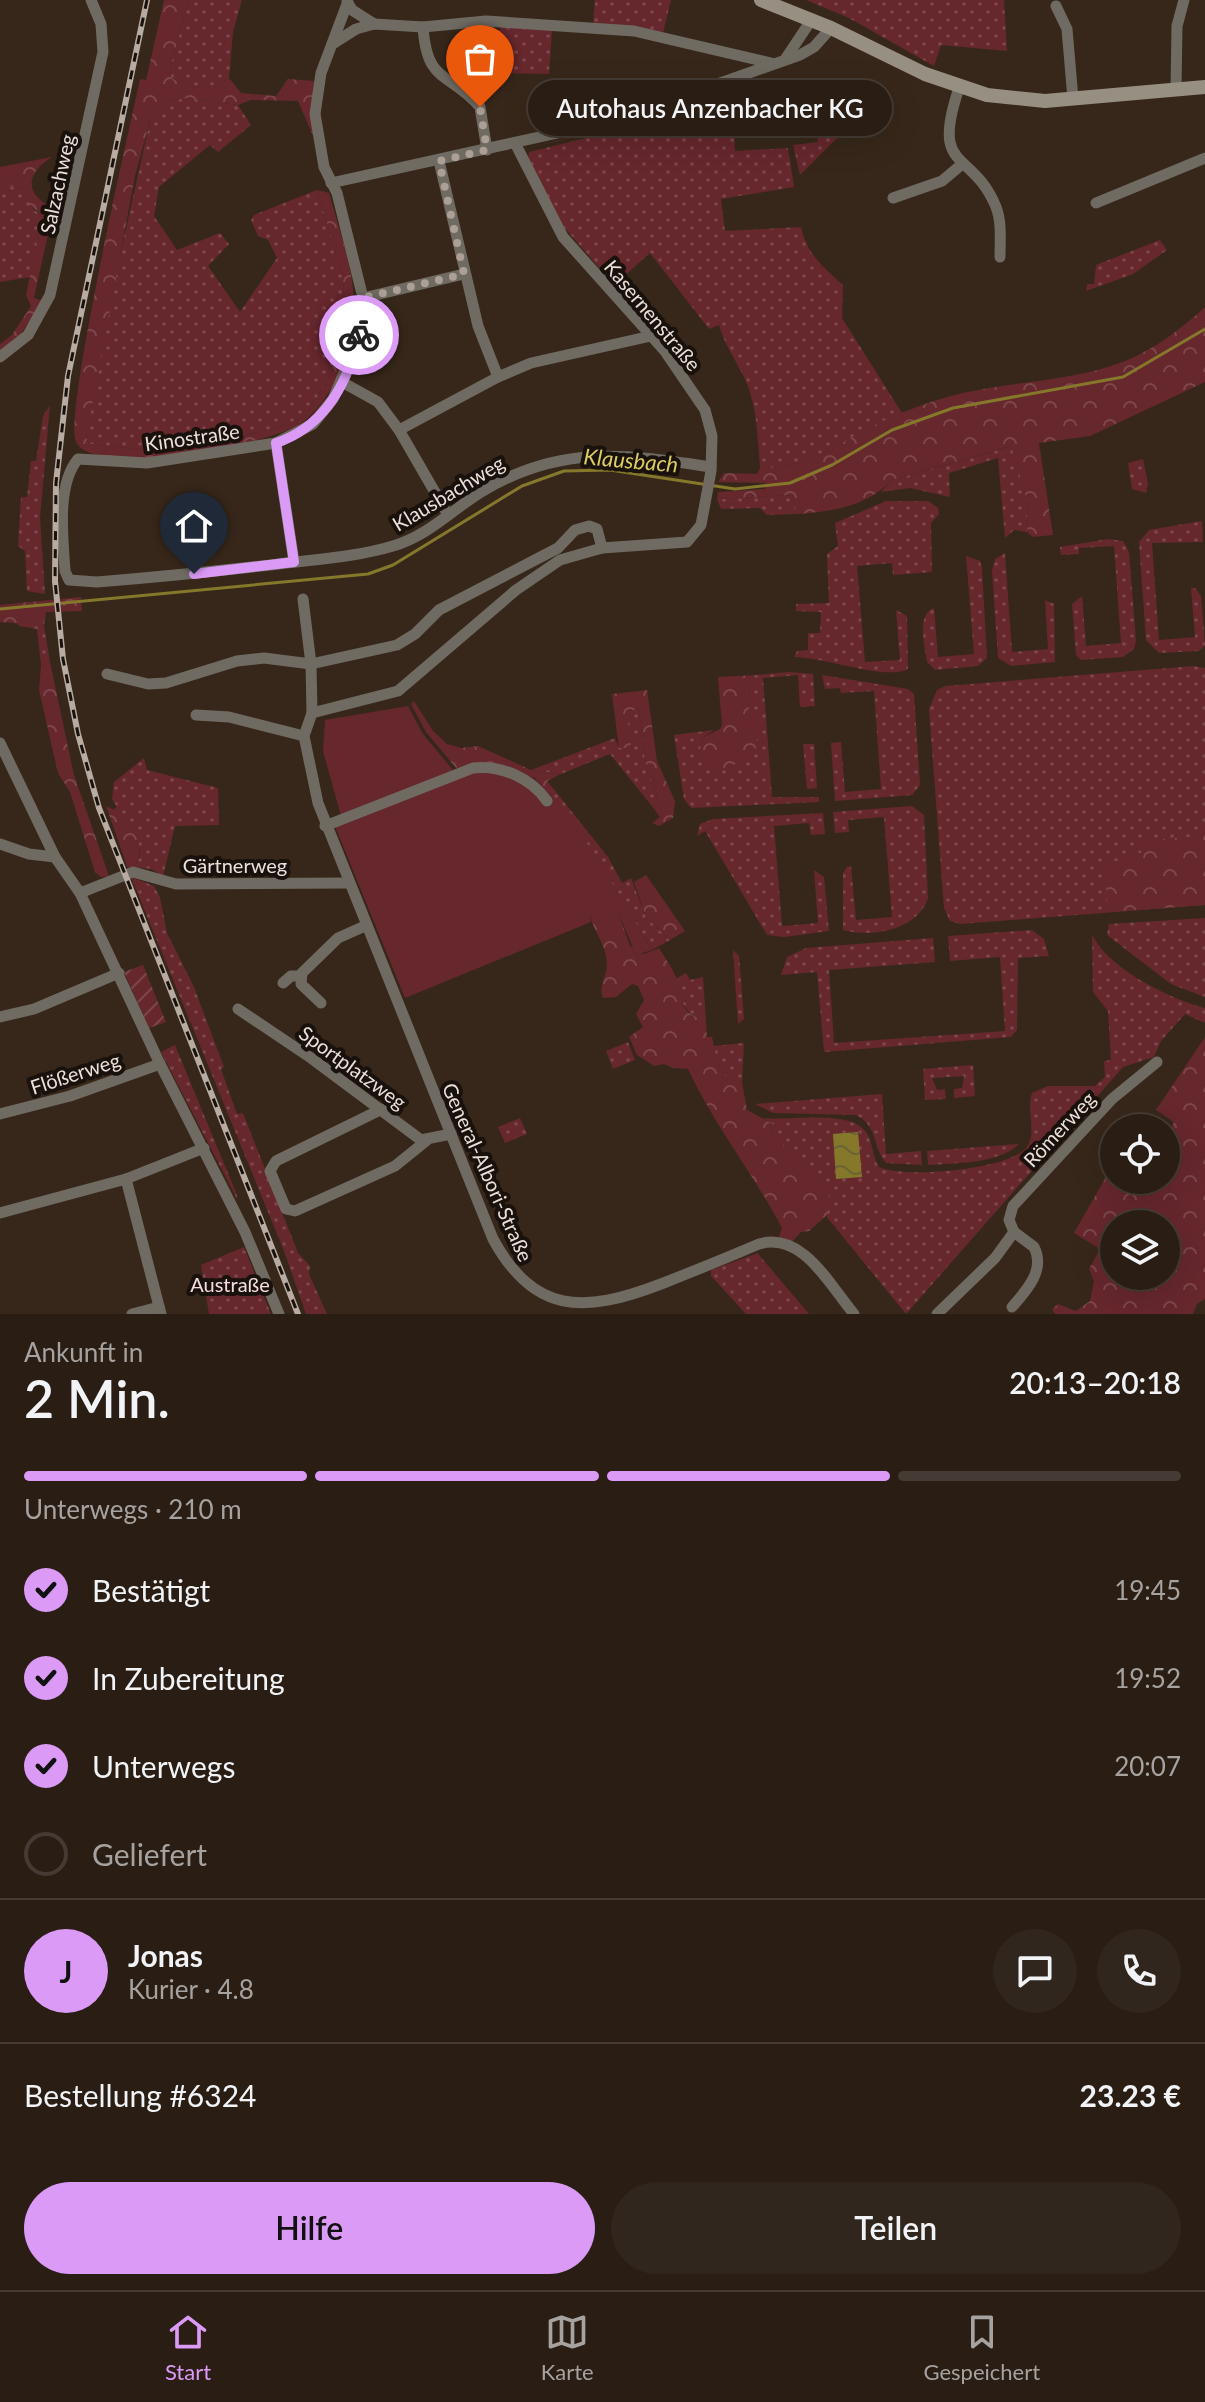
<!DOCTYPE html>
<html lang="de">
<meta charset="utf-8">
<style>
:root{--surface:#291d14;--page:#31261d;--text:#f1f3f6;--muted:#a5a2a0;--line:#453b34;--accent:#db9af6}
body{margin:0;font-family:Lato,sans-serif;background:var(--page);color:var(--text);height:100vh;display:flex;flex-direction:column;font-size:30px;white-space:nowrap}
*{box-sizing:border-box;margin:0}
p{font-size:26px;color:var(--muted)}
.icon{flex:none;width:44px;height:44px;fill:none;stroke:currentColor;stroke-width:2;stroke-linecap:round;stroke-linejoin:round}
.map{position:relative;height:1314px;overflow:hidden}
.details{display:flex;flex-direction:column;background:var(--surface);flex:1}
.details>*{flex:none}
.buttons{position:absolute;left:1100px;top:1114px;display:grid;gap:16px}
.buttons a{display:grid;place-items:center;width:80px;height:80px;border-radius:50%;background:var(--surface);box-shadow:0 8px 32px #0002,0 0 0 2px var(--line);font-size:40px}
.pin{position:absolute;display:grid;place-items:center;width:68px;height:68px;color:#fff;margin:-82px -34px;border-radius:50% 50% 50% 0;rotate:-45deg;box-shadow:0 0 8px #0007}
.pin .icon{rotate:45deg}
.courier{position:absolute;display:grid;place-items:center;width:80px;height:80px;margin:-40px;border:6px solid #db9af6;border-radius:50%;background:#fff;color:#222;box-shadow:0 2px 10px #0007}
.bubble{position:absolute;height:56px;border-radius:28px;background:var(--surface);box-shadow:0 8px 32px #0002,0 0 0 2px var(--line);font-size:26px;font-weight:600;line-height:56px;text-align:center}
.overview em{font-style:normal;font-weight:600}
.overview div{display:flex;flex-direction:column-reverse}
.overview{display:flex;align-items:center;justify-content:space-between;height:136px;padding:0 24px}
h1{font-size:52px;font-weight:600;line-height:60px}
.bar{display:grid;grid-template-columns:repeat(4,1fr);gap:12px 8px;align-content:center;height:96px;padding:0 24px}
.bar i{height:10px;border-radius:6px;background:var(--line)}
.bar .active{background:var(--accent)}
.bar p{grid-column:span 4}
.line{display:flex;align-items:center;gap:20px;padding:0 24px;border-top:2px solid var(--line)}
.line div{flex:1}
.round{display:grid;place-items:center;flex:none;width:84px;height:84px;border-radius:42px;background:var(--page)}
ol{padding:0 24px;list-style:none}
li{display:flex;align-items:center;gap:24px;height:88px}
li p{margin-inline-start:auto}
li .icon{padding:8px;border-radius:50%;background:var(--accent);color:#111;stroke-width:4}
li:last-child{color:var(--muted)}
li i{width:44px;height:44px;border:4px solid var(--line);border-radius:50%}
.primary-button{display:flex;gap:16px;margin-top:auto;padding:16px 24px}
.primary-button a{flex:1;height:92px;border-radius:48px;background:var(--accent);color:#111;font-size:32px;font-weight:600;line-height:92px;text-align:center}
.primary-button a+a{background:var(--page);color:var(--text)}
.tab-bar{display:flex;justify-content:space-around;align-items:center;height:112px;border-top:2px solid var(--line);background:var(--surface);font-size:22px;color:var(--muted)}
.tab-bar a{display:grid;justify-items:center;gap:4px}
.tab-bar .active{color:var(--accent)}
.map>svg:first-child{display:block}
.grass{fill:url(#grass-dots)}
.forest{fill:url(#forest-crowns);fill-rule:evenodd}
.garden{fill:url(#garden-furrows)}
.pitch{fill:#66272d}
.water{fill:url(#water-waves)}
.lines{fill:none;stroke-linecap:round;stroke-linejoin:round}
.stream{stroke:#85782b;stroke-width:3}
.street{stroke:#706b62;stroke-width:11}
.secondary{stroke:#978f81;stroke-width:14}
.rail-casing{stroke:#b8aca2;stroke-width:6}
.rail{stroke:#19110c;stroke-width:3;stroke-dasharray:9;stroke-linecap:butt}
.done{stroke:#ac9f96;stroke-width:8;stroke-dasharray:0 14.4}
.route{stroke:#db9af6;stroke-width:10}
.labels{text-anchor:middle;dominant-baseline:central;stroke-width:8;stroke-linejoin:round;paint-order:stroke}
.street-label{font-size:20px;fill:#ebe0d8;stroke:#19110c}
.park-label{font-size:20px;fill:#f4dddd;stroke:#19110c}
.water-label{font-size:22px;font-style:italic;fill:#ddcc62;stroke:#19110c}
</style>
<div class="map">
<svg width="1205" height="1314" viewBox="0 0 1205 1314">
<defs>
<pattern id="grass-dots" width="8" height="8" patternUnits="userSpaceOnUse" patternTransform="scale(2)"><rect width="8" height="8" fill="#66272d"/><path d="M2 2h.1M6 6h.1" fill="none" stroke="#7c464b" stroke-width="1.8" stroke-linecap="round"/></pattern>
<pattern id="forest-crowns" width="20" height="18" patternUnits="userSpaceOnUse" patternTransform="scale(2)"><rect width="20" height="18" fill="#66272d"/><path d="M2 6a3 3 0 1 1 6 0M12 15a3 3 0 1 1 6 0" fill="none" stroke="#7c464b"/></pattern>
<pattern id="garden-furrows" width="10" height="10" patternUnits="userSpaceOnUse" patternTransform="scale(2)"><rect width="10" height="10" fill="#66272d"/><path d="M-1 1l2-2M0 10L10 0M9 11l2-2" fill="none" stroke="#7c464b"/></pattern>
<pattern id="water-waves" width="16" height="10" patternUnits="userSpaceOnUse" patternTransform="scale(2)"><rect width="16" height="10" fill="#85782b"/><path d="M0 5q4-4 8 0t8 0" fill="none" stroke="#6c6334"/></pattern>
</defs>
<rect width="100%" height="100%" fill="#37271a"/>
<g class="grass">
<path d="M 189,0 L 242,0 L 233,32 L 229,78 C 210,91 191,89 171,78 L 170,68 Z"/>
<polygon points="595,0 671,0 663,33 593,25"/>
<polygon points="806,0 1004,0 1007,51 941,45 934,66 849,18"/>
<polygon points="501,25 552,30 549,74 488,73"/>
<polygon points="725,87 634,122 530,148 620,124"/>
<path d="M 732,89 L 735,151 L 788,148 L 794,187 L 721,199 L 725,231 L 801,227 C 807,254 822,266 843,285 L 842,318 L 902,413 C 855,432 812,470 760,468 C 758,440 757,407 746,381 C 737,362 725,346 719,325 L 709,329 L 650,253 L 614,285 L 563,226 L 528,160 L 529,152 L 631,127 Z"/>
<polygon points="187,98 238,105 251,125 218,152 210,145 159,187 154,216 177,250 220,233 229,244 208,266 240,312 277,258 268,240 258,236 251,220 254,215 317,190 343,275 344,332 329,378 306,415 288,425 259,432 169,448 134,449 90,444 86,438 107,314 150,121 164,102"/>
<polygon points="849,105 863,107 866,131 836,139 800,175 793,145 818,142 813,113"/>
<polygon points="0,183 23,189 34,210 42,215 30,277 0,282"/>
<polygon points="1160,240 1167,250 1133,274 1086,291 1087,284 1094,284 1096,265"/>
<polygon points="50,405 40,518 45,594 27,591 25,551 18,546 21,497 27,497 31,461 36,461 43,416"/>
<polygon points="1012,446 1028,504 1027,532 1014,530 1005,538 998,458 949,473 950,497 910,488 881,492 892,480"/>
<polygon points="1143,459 1148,484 1146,493 1132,489 1128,463"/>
<polygon points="792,495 797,514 767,515 760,508 721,509 717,499"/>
<path d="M 886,501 L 928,501 L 938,508 L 939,514 L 931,523 L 932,572 L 893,575 L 892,563 L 857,566 L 865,662 L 900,660 L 896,610 L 907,616 L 908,669 C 886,681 824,657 794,657 L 797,651 L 808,650 L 808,633 L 820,633 L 821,612 L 796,611 L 796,604 L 829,603 L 827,554 L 838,546 L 835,523 Z"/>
<polygon points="1202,521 1203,542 1152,543 1159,640 1195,637 1191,588 1195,588 1201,596 1205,645 1199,651 1159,653 1146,640 1139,542 1149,530"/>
<polygon points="1108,539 1123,541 1129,552 1136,641 1134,649 1123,657 1081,660 1076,655 1072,604 1082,596 1086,646 1121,643 1114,546 1079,548 1079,554 1061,555 1060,547"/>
<polygon points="1005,553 1012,652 1048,649 1045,600 1054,604 1055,662 1011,666 998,658 992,571 995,559"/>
<path d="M 966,556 L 980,561 L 982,568 L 987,658 L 978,666 L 935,670 L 927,662 C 925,646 916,614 934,608 L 938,657 L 974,654 Z"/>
<polygon points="15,621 44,625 50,662 41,665 37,629 19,626"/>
<polygon points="1194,666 1205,668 1205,905 960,924 950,921 944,908 929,709 937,690 945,686"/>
<polygon points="789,672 813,674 815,706 800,707 798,675 763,678 772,797 819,797 819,802 691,808 684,799 674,735 714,730 703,737 699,756 749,711 750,686 757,681 756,675"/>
<polygon points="822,675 908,689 914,694 920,785 912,795 835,801 831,743 841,742 845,792 881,789 874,691 841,693 840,688 825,689"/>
<polygon points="639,709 646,767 658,797 655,810 610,754 561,774 531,770 615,738 619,748 627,711"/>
<polygon points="803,744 814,744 817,788 807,789"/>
<path d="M 144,758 L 147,770 L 218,788 L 219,825 L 175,826 L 163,876 L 151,869 L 134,867 C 151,845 126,824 113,809 L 117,807 L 112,799 L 114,782 Z"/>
<polygon points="556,792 608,857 622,883 631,878 646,917 670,940 652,950 604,870 551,796"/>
<path d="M 912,806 L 924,815 L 928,898 C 918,930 872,938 843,930 L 843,873 L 847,867 L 851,866 L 856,920 L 892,917 L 884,817 L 848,820 L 849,832 L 835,833 L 833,812 Z"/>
<polygon points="823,813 825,834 811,835 809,823 774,826 782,926 818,923 814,870 824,877 829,931 784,937 767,935 705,831 697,836 700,824 713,819"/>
<polygon points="131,877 154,886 160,897 167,933 194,987 224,1067 221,1069 237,1114 243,1113 298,1253 310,1266 309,1274 327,1314 306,1314 284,1251"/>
<polygon points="1205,918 1205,997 1171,984 1107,935 1109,924"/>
<polygon points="1032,930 1044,939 1049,956 1018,958 1017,1030 1011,1037 824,1052 817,972 781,975 787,957 806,948 933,938 935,962 829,970 834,1043 1005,1031 1000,957 950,961 948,936"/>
<path d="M 1092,934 C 1107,968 1170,999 1205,1008 L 1205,1023 L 1185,1014 L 1161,1041 L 1154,1057 L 1123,1067 L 906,1314 L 826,1216 L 772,1132 L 773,1124 L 763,1118 C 790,1121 850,1109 866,1132 C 873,1142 872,1156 879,1167 C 903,1179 1010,1170 1027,1147 C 1037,1134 1026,1108 1032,1093 L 1048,1086 L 1095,1086 L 1105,1077 L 1104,1061 L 1111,1060 L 1108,1011 L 1093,992 Z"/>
<polygon points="733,950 739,956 744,1019 738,1024"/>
<path d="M 686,973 L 690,980 L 703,977 L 706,1021 C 681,1012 682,1002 677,978 Z"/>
<polygon points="628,1042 635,1060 613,1069 606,1051"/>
<polygon points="744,1043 742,1082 727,1079 718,1064 713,1046"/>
<polygon points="175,1045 237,1195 237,1199 161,1052"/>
<polygon points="973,1065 975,1096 954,1098 954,1089 962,1088 964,1076 932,1078 937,1090 945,1089 946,1099 925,1100 923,1069"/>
<path d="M 882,1094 L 886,1154 L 921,1151 L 922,1165 L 886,1163 C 872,1146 878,1126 856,1115 L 773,1113 L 755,1104 Z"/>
<polygon points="520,1118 527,1134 505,1143 498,1127"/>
<path d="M 1019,1144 C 999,1164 954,1163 928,1165 L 927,1151 Z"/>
<polygon points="244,1247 271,1314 209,1314 201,1265"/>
<polygon points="758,1253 759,1255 809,1314 746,1314 711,1276 711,1270"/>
</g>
<g class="forest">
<path d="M 164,0 L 189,0 L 170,68 L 171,78 C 191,89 210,91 229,78 L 241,93 L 276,96 L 288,79 L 315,81 L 311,117 L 313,136 L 298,101 L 251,100 L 238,105 L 187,98 L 164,102 L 150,121 L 135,176 L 86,438 L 90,444 L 134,449 L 169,448 L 259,432 L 288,425 L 306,415 L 329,378 L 344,331 L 343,275 L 317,190 L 329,193 C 342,240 363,291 350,341 C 343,370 326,405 302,423 C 272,444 95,480 76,442 C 63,417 130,127 140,79 L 146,80 Z"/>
<path d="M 52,157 C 18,178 30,202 63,211 L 61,217 L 52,216 L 34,298 L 43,301 L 20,335 L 0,351 L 0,344 L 12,335 L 31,306 L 26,295 L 42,215 L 30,205 L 23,189 L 0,183 L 0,167 Z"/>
<path d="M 1205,307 L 1205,382 L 1090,436 L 1039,443 L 1053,535 L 1033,537 L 1027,532 L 1028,504 L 1011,446 L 892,480 C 868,506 831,512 797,514 L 792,495 L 717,499 L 718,492 L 765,489 L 765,483 L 718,482 L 724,473 L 757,474 L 760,468 C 806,470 844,440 883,421 C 899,413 917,407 934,401 C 996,380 1064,385 1125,361 C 1155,349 1181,329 1205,307 Z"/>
<polygon points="81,597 82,611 46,612 44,625 0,622 0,605"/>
<polygon points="50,662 74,775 109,876 101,877 95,872 70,792 58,773 39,690 41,665"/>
<polygon points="756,675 757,681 750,686 749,711 760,721 756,748 729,769 707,770 699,756 703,737 720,729 722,725 718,677"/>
<polygon points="647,690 657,761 675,801 673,818 659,826 652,823 660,817 655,810 658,797 646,767 639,709 627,711 631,748 619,748 612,694"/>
<polygon points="414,701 433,731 447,744 461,748 478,746 531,770 561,774 547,781 556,792 551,796 534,777 457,769 426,732 411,704"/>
<path d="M 106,806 C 126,814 150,846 134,867 L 128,869 Z"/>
<polygon points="1205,826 1205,905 1108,912 1104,865 1141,853 1143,841 1198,836 1198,827"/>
<polygon points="646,875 685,931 670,940 646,917 634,882"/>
<path d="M 599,910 L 619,914 L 630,946 L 644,954 L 659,948 C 665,958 672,967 676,977 C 687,1001 673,1009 706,1021 L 707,1037 L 712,1037 L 718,1064 L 727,1079 L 742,1082 L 747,1110 L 773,1124 L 772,1132 L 829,1195 L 827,1215 L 809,1231 L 801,1232 L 793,1241 L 779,1237 L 782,1228 C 753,1173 714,1125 688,1069 L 673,1068 L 664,1064 L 654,1066 L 637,1055 L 629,1037 L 643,1027 L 636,1014 L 644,1000 L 638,986 L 632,984 L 616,997 L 603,998 C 598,989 606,977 607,966 C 607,945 595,934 590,916 Z"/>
<path d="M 1205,1037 L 1205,1299 L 1197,1304 L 1193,1314 L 1055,1314 L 1052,1309 L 1058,1304 L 1076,1311 L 1090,1301 L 1094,1281 L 1089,1269 L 1100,1249 L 1074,1233 L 1106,1177 L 1133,1192 L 1140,1180 L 1166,1180 L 1166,1136 L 1174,1122 L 1156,1110 ZM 1114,1224 L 1166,1224 L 1166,1276 L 1114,1276 Z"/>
</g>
<polygon class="garden" points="143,965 166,1022 149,1028 124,972"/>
<path class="pitch" d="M 408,706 L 423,734 L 453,770 C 479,763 499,760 524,772 C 561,789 629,911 652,950 L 636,955 L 619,914 L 606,921 L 599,911 L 590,916 L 591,922 L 405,998 L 332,819 L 341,816 L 323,751 L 325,720 Z"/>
<polygon class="water" points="858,1132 862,1177 836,1179 833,1134"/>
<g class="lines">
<polyline class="stream" points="0,609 368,574 393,565 522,486 564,471 610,470 735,489 790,483 832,465 892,430 953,408 1123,377 1205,329"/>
<g class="street">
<polyline points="347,1 352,10 374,24"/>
<path d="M 347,4 L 321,73 L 315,114 L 324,167 L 337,193 L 363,298 L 358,340 L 333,399 L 313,424 L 276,443 L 147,463 L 78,459 C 56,485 63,539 65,571 L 69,580 L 97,582 C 158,577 218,571 279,564 C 318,559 356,557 393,546 C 426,537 452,510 481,492 C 560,444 624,454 711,467"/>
<polyline points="1056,6 1067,29 1073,99"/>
<path d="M 423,27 C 427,85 449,71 480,107 L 487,150"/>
<polyline points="334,43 356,29 374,24 423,27 486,21 634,31 771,63"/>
<polyline points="786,58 812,19"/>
<path d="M 959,88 C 930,174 972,148 996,207 C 1002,222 1000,242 1000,257"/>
<polyline points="1176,89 1177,26 1184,0"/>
<path d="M 515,143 L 563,237 L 664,350 L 705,410 L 712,436 L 711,471 L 701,525 L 687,542 L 602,548 L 560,560 L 516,590 L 398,691 L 312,713 L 304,736 L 318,803 L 493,1239 C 534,1314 583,1314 661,1284 C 694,1271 726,1258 759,1244 C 803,1231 830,1286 854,1314"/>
<polyline points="439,161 478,326 498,377"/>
<polyline points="331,183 612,121 800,55 814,47 831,28"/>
<polyline points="893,198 942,181 961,165"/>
<polyline points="1096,203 1205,158"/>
<polyline points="363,298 464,274"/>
<polyline points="0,357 28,335 50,295 103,52 101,24 91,0"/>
<polyline points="342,382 378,402 399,430 447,513"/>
<polyline points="399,430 498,377 531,363 651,336"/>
<polyline points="276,443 294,562"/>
<polyline points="303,599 311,664 312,713"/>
<polyline points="107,674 148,684 166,683 237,661 264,658 311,664 397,645 415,634 439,610 558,548 575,530 589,526 597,529 602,548"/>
<polyline points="196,715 229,717 304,736"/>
<polyline points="0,743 55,857 80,893 160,1064 245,1232 279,1314"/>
<path d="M 325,826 L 473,768 C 502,765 531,778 547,801"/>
<polyline points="0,844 29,854 55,857"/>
<polyline points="80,893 133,872 176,884 348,883"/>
<polyline points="283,983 291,976 301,976"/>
<polyline points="321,1003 301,984 302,973 338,938 365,926"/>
<polyline points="238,1009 311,1058 421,1140 451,1134"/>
<polyline points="0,1017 34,1009 119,973"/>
<polyline points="382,1109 276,1161 270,1171 286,1209 295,1211 395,1166 426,1141"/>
<polyline points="0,1114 70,1096 160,1064"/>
<polyline points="126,1179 161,1314"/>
<polyline points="0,1213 126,1179 204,1148"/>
<path d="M 1012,1307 C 1026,1291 1046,1270 1034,1247 L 1014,1232"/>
<polyline points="132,1314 159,1307"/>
<polyline points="937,1314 995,1258 1014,1232 1009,1220 1013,1206 1112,1099 1157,1062"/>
</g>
<polyline class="secondary" points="761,0 831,28 925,74 987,95 1045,101 1205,87"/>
<g class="rail-casing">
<polyline id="rail" points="147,0 68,376 56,483 55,581 63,659 78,734 99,808 298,1314"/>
</g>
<use href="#rail" class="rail"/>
</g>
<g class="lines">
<polyline class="done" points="359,335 363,298 464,274 439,161 487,150 480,107"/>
<path class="route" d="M 194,574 L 294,562 L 276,443 C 324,427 348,383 359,335"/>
</g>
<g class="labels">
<g class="street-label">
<text transform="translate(57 184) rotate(-78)">Salzachweg</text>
<text transform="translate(653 315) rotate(50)">Kasernenstraße</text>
<text transform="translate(192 437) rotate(-8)">Kinostraße</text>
<text transform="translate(448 493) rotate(-31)">Klausbachweg</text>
<text x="235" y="865">Gärtnerweg</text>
<text transform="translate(353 1067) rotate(36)">Sportplatzweg</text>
<text transform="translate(75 1073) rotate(-18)">Flößerweg</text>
<text transform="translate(1059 1129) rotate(-47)">Römerweg</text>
<text transform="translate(488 1172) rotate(66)">General-Albori-Straße</text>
</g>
<g class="park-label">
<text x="230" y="1284">Austraße</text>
</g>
<g class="water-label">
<text transform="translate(631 460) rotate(5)">Klausbach</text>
</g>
</g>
</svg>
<div class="buttons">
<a><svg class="icon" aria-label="locate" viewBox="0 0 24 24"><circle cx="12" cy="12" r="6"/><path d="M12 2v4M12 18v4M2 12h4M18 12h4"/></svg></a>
<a><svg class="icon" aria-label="layers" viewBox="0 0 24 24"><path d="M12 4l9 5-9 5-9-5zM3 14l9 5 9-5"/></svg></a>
</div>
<div class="pin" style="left:480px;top:107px;background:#ea580c"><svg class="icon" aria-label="bag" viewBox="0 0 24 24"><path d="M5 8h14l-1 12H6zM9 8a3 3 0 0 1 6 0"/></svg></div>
<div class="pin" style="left:194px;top:574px;background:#1f2937"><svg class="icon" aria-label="home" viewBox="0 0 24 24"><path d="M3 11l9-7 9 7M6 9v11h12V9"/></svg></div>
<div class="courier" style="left:359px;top:335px"><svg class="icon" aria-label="bike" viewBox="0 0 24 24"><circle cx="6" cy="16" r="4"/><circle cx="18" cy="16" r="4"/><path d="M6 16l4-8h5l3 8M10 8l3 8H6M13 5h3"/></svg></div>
<div class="bubble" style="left:528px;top:80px;width:364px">Autohaus Anzenbacher KG</div>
</div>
<section class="details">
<div class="overview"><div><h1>2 Min.</h1><p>Ankunft in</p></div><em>20:13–20:18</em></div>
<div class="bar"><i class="active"></i><i class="active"></i><i class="active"></i><i></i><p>Unterwegs · 210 m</p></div>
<ol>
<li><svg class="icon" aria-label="check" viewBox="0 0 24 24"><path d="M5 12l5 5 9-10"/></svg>Bestätigt<p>19:45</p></li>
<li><svg class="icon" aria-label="check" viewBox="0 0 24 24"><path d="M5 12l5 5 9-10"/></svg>In Zubereitung<p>19:52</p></li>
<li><svg class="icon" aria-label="check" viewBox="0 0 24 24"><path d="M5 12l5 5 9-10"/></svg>Unterwegs<p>20:07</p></li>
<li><i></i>Geliefert</li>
</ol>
<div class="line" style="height:144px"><b class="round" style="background:var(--accent);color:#111">J</b><div><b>Jonas</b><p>Kurier · 4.8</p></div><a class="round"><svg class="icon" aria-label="chat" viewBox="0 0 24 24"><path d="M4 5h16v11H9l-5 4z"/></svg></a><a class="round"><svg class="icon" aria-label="phone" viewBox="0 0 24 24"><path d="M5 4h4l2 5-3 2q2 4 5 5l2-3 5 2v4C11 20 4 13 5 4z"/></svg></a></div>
<div class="line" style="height:104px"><div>Bestellung #6324</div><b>23.23 €</b></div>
<div class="primary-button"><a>Hilfe</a><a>Teilen</a></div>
</section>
<nav class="tab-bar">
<a class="active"><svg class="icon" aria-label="home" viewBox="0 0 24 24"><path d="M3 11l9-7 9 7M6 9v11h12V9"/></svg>Start</a>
<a><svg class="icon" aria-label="map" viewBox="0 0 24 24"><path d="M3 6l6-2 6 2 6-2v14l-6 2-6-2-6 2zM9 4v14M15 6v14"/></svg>Karte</a>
<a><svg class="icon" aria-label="saved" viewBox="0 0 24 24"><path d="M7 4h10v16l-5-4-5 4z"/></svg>Gespeichert</a>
</nav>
